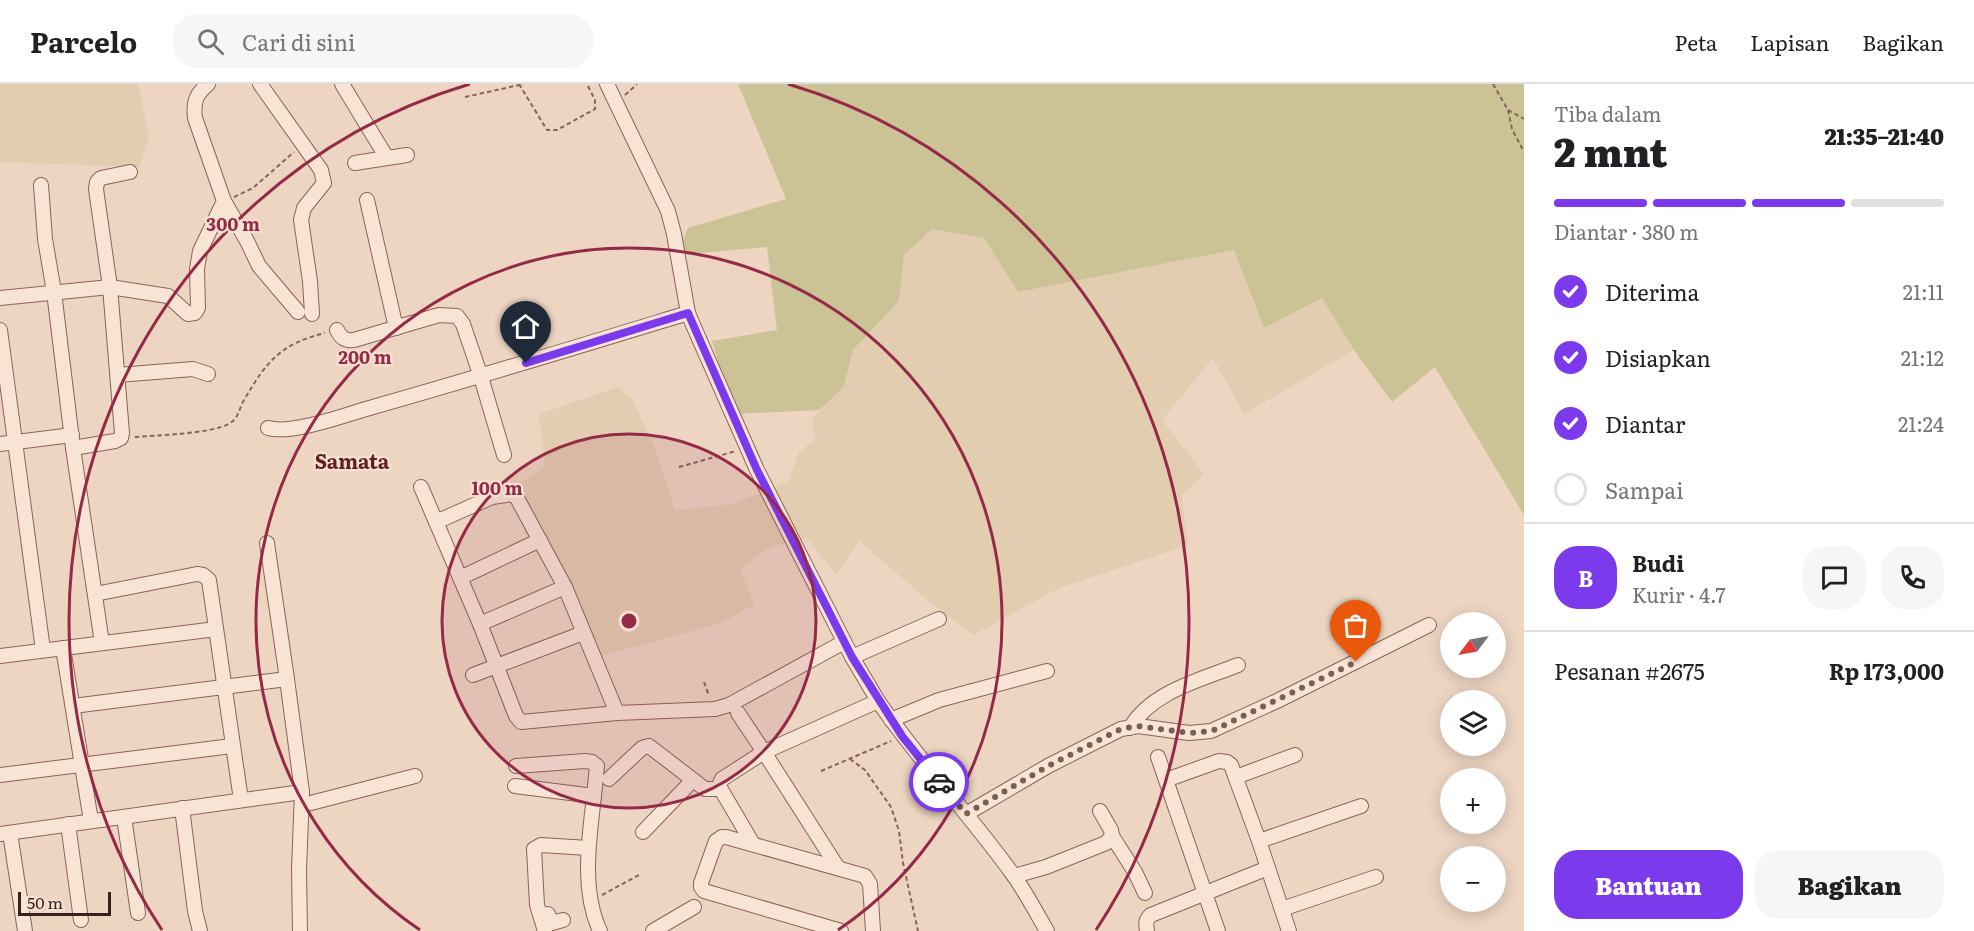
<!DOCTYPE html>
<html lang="id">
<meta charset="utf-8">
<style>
:root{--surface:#fff;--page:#f6f6f6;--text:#202124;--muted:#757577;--line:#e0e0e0;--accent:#7c3aed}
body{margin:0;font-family:Literata,serif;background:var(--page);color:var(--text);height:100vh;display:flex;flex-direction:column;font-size:22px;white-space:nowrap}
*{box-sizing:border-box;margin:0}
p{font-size:20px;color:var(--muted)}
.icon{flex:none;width:33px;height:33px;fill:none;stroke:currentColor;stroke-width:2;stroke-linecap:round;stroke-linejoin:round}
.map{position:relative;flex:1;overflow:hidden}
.drawer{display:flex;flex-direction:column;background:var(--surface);width:450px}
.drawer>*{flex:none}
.needle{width:39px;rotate:238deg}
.fabs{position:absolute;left:1440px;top:528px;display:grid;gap:12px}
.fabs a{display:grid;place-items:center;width:66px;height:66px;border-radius:50%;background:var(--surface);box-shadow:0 3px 15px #0003;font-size:30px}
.scale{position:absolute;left:18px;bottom:15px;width:93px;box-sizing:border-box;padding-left:6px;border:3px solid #37231e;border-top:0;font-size:16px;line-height:21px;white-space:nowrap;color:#37231e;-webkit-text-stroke:4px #f5e1d2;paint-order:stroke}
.pin{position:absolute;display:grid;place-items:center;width:51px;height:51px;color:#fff;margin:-62px -26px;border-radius:50% 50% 50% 0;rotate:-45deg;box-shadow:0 0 6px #0007}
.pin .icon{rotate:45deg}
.courier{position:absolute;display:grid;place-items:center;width:60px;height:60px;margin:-30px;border:4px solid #7c3aed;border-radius:50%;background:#fff;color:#222;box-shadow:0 2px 8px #0007}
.headline em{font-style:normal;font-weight:800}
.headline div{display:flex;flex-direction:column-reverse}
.headline{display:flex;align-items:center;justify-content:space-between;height:102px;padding:0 30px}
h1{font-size:39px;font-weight:800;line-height:45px}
.bar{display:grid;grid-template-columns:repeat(4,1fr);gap:9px 6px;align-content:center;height:72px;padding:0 30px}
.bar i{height:8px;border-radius:4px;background:var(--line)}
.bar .current{background:var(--accent)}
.bar p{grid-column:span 4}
.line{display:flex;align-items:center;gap:15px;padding:0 30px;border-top:2px solid var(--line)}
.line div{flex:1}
.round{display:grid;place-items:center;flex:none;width:63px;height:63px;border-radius:24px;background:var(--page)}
ol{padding:0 30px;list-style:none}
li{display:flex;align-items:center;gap:18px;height:66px}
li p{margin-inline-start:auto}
li .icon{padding:6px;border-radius:50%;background:var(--accent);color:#fff;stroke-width:4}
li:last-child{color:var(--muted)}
li i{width:33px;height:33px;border:3px solid var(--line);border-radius:50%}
.cta{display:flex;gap:12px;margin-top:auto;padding:12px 30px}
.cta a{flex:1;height:69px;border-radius:24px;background:var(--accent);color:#fff;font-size:24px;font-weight:800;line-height:69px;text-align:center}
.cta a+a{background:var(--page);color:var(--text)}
header{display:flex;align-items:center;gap:36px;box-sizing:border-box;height:84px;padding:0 30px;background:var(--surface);border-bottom:2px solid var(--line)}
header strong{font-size:28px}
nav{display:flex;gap:33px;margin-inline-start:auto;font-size:21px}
.search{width:420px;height:54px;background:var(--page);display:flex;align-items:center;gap:15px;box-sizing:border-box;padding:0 21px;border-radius:24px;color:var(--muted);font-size:22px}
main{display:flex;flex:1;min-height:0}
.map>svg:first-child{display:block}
.farmland{fill:#e3cdb0}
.green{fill:#cbc396}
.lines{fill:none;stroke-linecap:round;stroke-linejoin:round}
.minor-casing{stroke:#876559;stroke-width:16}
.path{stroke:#876559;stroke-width:2;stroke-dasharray:4.5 3;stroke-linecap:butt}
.minor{stroke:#f8e4d5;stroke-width:14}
.done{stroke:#776157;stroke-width:6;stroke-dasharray:0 10.8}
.route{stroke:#7c3aed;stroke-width:8}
.ring{fill:none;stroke:#952a48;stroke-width:3}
.labels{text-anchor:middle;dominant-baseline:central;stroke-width:4.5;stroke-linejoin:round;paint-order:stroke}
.quarter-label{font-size:20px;font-weight:bold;fill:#631e22;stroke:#f5e1d2}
.centre{fill:#952a48;stroke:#f5e1d2;stroke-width:3}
.ring-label{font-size:18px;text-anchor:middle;font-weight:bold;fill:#952a48;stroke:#f5e1d2;stroke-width:4.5;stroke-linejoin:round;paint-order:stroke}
</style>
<header>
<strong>Parcelo</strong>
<div class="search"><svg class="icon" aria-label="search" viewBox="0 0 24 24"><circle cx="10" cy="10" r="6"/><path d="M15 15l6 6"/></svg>Cari di sini</div>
<nav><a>Peta</a><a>Lapisan</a><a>Bagikan</a></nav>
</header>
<main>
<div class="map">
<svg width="1524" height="847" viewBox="0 0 1524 847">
<rect width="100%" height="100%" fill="#edd5c2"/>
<g class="farmland">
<polygon points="0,0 138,0 149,51 140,83 0,78"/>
<polygon points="932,145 984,154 1018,208 1234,166 1264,244 1322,214 1354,266 1244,330 1213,274 1162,336 1204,390 1182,412 1188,461 1059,504 974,551 932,520 859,457 836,491 807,454 771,463 740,484 754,521 721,539 593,574 542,452 525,451 516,401 545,383 539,330 618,303 632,315 654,362 675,426 732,420 788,398 799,368 815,356 812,337 819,326 843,304 853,266 899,217 904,171"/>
</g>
<polygon class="green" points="738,0 1524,0 1524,431 1435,283 1392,318 1354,266 1322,214 1264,244 1234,166 1018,208 984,154 932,145 904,171 899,217 853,266 843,304 819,326 734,330 712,257 777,246 767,163 677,171 688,144 786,115"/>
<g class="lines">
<g class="minor-casing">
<g id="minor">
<polyline points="260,0 321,86 324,99 304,124 301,136 310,197 312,230"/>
<polyline points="342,0 387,74 407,71"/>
<polyline points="607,0 668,127 674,150 688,229 693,241 757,386 852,573 878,617"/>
<polyline points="355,79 387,74"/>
<polyline points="41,101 45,155 54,208 73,364 102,559"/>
<polyline points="367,116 396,244"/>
<polyline points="224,117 247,157 259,182 298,228"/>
<path d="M 0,214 L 110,203 L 168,212 L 188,230 L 195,229 L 198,224 L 197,185 L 200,167 L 224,117 L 195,34 C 193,18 196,10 208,0"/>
<polyline points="0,246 43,566"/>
<path d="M 337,246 C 341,254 345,257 354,256 L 439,231 L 457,232 L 463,240 L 481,293 L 504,371"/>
<polyline points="118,291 193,285 208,290"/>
<path d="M 268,344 C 293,351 347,330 373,323 C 479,293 583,261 688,229"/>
<polyline points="0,360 72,351"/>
<polyline points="73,364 115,357 121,354 122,349 110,203 96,105 97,98 101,94 130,88"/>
<polyline points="421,403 480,540 516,632 521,638 617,629 715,625 729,621 844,558"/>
<polyline points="436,438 492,413 512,410 517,414 565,503 617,629"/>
<polyline points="267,459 287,595"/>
<polyline points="460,494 540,456"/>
<polyline points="95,510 197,490 203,491 209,496 241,716"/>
<polyline points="480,540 565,503"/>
<polyline points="63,564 91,737"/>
<polyline points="0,572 216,545"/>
<polyline points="852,573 939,535"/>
<polyline points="473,591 583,549"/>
<polyline points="73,622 287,595 302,708"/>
<polyline points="738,629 764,668 722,695 719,702 753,760"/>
<polyline points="891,636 939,616 1047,587"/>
<path d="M 1130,644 C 1152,607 1201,596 1238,581"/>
<polyline points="1158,673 1218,847"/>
<polyline points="516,682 585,677 592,678 597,682 594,712"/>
<polyline points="0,691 232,662"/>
<polyline points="1236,693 1295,671"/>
<polyline points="609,695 642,664 649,662 701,702 705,705 720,705"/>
<polyline points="1166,696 1219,677 1227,678 1231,681 1259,757 1289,847"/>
<path d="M 515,702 L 594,712 C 589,756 581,806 600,847"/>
<polyline points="303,721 415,692"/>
<polyline points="182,724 195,827 200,847"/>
<polyline points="966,730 1048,682 1121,645 1138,642 1189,649 1211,647 1277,617 1429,541"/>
<polyline points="124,733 138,829"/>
<polyline points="68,740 81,836"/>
<polyline points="643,748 692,697"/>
<polyline points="10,749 25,847"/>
<polyline points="0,750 302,708 299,785 300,847"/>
<polyline points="1112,752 1135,788 1145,809"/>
<polyline points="1259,757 1361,722"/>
<path d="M 838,784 L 764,668 L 878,617 C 920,678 971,732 1014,792 C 1026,809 1036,828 1047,847"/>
<polyline points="1014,792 1046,783 1106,759 1112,752 1111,746 1100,727"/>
<polyline points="1282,825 1376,793"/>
<polyline points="542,832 548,830 552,839 563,836"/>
<polyline points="545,847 537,821 534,765 541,761 588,764"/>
<polyline points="653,847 694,823"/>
<polyline points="841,847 704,807 701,803 701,799 716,757 722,753 726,753 865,792 870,800 873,847"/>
<path d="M 1147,847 C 1146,840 1145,836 1151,831 L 1268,784"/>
</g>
</g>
<g class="path">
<polyline points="519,0 547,46 557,46 595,25 595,16 587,0"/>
<polyline points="1493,0 1508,26 1512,45 1524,68"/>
<polyline points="625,11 637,0"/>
<polyline points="465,13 524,0"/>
<polyline points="1508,26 1524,35"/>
<polyline points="234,113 253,104 294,68"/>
<path d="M 135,353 C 157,351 213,350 230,339 C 239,334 239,324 244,316 C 267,277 280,260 325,249"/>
<polyline points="679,383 736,367"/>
<polyline points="704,598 709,612"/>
<polyline points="850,675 865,686 891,723 899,747 903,779 918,847"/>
<polyline points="821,687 891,657"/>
<polyline points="602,811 639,791"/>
</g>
<use href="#minor" class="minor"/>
</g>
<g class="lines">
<polyline class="done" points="939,698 966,730 1048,682 1121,645 1138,642 1189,649 1212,647 1356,578"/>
<polyline class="route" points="526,279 688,229 757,386 852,573 902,652 939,698"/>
</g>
<circle cx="629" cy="537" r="187" fill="#952a48" fill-opacity=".12"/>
<g class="ring">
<circle cx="629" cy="537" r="187"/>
<path d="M420 846A373 373 0 1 1 838 846"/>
<path d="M162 846A560 560 0 0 1 470 0M788 0A560 560 0 0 1 1096 846"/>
</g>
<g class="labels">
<g class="quarter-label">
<text x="352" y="376">Samata</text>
</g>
</g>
<circle cx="629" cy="537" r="9" class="centre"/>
<g class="ring-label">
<text x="233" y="147">300 m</text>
<text x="365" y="280">200 m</text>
<text x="497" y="411">100 m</text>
</g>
</svg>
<div class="fabs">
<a><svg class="needle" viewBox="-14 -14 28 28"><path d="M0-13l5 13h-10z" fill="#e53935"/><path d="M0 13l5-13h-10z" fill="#757577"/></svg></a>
<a><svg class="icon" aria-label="layers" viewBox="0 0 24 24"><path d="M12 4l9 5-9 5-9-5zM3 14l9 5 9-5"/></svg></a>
<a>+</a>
<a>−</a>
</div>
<div class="scale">50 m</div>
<div class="pin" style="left:1356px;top:578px;background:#ea580c"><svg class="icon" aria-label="bag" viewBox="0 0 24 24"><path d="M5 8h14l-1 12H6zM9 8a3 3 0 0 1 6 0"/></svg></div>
<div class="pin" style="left:526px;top:279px;background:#1f2937"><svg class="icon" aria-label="home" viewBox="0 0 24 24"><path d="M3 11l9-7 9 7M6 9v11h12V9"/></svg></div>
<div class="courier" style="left:939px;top:698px"><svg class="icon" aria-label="car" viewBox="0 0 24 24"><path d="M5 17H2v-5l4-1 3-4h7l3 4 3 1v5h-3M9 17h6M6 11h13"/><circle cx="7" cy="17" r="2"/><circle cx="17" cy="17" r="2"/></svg></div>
</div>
<section class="drawer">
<div class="headline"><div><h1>2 mnt</h1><p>Tiba dalam</p></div><em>21:35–21:40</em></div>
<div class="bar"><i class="current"></i><i class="current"></i><i class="current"></i><i></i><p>Diantar · 380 m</p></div>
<ol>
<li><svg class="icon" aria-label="check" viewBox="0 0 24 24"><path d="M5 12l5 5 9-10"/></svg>Diterima<p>21:11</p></li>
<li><svg class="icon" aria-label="check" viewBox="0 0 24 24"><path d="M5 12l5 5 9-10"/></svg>Disiapkan<p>21:12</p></li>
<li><svg class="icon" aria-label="check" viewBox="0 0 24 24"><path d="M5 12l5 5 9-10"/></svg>Diantar<p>21:24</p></li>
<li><i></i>Sampai</li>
</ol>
<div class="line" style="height:108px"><b class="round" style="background:var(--accent);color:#fff">B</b><div><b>Budi</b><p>Kurir · 4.7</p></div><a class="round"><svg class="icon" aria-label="chat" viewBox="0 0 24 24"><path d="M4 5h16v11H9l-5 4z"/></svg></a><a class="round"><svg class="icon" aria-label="phone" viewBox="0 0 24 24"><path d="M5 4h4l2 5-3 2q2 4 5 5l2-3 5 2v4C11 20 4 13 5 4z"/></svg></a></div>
<div class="line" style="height:78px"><div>Pesanan #2675</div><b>Rp 173,000</b></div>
<div class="cta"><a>Bantuan</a><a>Bagikan</a></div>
</section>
</main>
